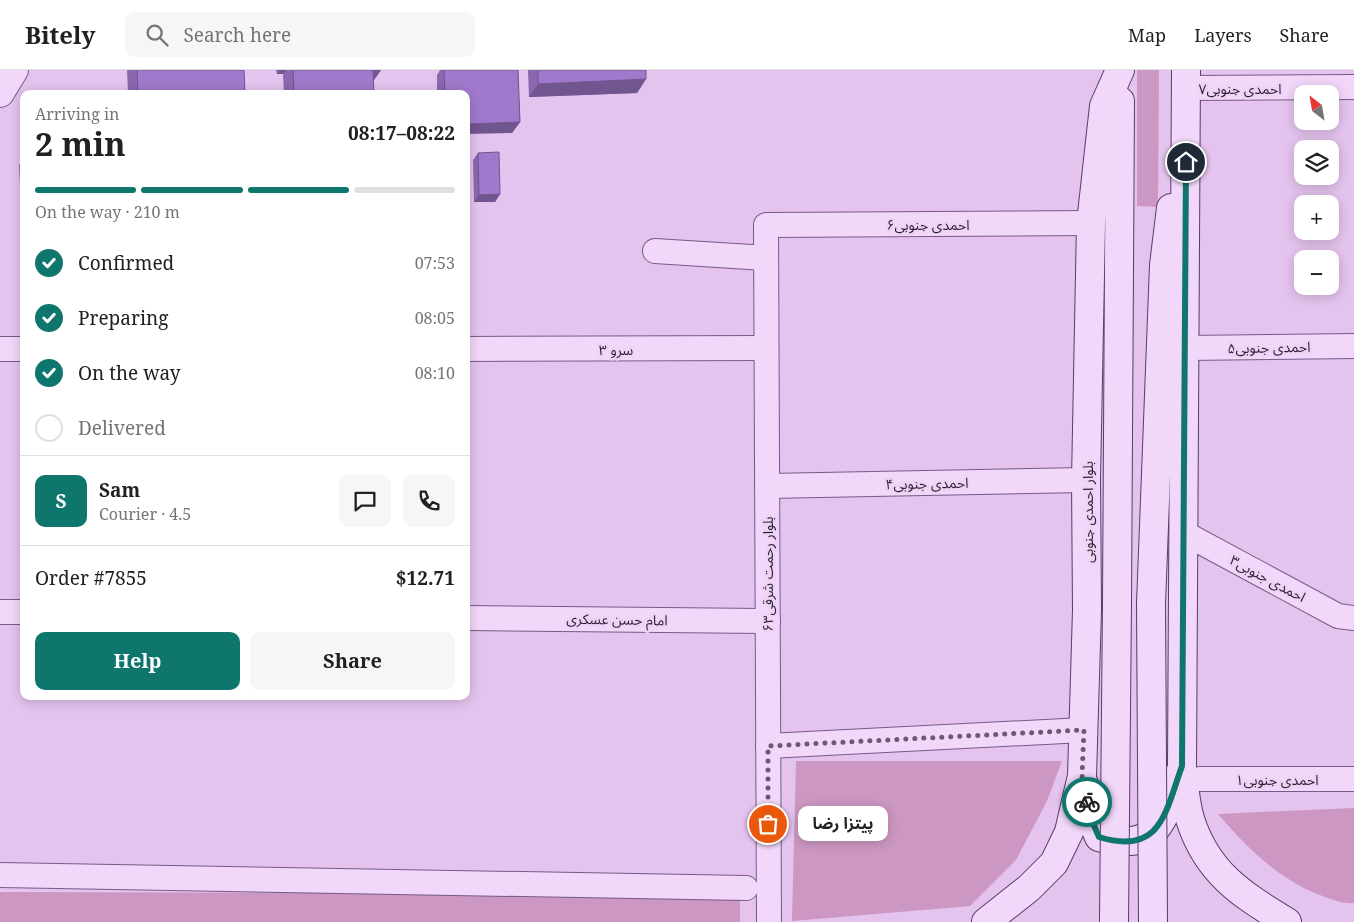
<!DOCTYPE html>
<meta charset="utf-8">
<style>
:root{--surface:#fff;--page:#f6f6f6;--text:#202124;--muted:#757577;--line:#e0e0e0;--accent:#0f766e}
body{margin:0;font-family:"Noto Serif","Noto Sans Arabic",serif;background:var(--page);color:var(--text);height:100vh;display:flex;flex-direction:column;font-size:19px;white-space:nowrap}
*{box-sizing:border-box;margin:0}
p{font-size:16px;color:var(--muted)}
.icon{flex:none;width:28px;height:28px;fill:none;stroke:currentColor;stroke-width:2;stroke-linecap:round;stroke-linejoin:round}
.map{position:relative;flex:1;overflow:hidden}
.panel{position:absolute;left:20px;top:20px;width:450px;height:610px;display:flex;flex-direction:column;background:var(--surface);border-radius:10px;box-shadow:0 2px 12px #0003}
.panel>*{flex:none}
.needle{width:32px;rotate:329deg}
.fabs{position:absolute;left:1294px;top:15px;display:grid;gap:10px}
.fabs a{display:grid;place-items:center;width:45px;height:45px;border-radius:10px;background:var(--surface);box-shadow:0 2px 12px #0003;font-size:25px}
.pin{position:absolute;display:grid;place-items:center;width:42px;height:42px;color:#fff;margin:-21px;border:2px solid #fff;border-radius:50%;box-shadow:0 1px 5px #0007}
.courier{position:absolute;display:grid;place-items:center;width:50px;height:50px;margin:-25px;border:4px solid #0f766e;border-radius:50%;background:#fff;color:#222;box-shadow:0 1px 6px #0007}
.bubble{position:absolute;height:35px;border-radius:10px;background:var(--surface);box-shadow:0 2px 12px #0003;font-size:16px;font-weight:700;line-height:35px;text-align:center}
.overview em{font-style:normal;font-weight:700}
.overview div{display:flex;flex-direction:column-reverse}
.overview{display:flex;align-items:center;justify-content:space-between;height:85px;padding:0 15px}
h1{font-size:32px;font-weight:700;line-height:38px}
.bar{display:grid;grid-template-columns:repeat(4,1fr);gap:8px 5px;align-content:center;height:60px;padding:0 15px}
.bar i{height:6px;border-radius:4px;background:var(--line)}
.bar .active{background:var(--accent)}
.bar p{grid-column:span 4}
.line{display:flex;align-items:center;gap:12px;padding:0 15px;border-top:1px solid var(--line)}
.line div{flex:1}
.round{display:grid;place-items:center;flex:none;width:52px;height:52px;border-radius:10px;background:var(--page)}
ol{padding:0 15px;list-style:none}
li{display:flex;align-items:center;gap:15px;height:55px}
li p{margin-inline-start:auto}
li .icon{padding:5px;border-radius:50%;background:var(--accent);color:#fff;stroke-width:4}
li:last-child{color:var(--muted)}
li i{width:28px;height:28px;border:2px solid var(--line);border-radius:50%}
.button{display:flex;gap:10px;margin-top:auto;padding:10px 15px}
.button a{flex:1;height:58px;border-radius:10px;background:var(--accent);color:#fff;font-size:20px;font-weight:700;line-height:58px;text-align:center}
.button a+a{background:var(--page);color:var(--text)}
header{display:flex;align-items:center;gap:30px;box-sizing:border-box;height:70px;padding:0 25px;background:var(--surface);border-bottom:1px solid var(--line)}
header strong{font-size:24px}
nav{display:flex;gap:28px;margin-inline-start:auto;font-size:18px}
.search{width:350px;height:45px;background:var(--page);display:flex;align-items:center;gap:12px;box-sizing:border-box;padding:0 18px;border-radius:10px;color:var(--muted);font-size:19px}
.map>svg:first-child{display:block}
.green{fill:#cc97c2}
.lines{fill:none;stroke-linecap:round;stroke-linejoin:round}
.minor-casing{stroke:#765a88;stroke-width:26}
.tertiary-casing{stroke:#765a88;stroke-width:30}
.secondary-casing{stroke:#573d6a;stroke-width:30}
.minor{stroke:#f1d7f9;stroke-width:24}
.tertiary{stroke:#f1d7f9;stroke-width:28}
.secondary{stroke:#f1d7f9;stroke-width:28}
.secondary-bridge-casing{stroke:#573d6a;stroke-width:30;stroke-linecap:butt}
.secondary-bridge{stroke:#f1d7f9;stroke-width:28}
.wall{fill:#8a68af}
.shaded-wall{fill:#71558f}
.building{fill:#a179cc;stroke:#71558f}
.done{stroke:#6c5878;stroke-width:5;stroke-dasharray:0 9}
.route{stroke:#0f766e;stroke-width:6}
.labels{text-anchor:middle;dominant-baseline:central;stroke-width:5;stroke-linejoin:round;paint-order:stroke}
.street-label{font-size:14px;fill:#2c1e38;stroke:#eed3f5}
</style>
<header>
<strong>Bitely</strong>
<div class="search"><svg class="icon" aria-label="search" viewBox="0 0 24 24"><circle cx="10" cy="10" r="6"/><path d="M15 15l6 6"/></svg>Search here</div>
<nav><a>Map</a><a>Layers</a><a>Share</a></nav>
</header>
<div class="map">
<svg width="1354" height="852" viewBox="0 0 1354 852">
<rect width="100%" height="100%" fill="#e4c3ee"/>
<g class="green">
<polygon points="1137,0 1159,0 1158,137 1137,136"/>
<polygon points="796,691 1062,691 1047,731 1016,790 970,836 792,851"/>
<path d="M 1354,738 L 1354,833 C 1344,834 1337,831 1328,828 C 1281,812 1249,780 1218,744 Z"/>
<polygon points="0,822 740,824 740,852 0,852"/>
</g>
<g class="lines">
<g class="minor-casing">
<g id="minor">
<polyline points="1186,18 1354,17"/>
<polyline points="655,181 766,188"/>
<polyline points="1185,278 1354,276"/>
<polyline points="0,279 24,279"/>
<polyline points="466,279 766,278"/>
<polyline points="767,416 1086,410"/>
<polyline points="1184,463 1338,546 1354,548"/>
<polyline points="0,542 24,542"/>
<polyline points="466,548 768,551"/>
<polyline points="768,676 1084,660"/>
<polyline points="1200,709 1354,709"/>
<polyline points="0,805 746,818"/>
<polyline points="769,852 766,155 1091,153"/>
</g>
</g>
<g class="tertiary-casing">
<polyline id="tertiary" points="0,23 14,0"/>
</g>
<g class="secondary-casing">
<g id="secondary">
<path d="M 1186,0 L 1182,696 C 1184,714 1185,732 1190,749 C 1207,803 1241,824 1287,852"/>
<polyline points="1117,533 1120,31"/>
<polyline points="1151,534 1164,195 1171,138"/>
<path d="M 1084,714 L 1089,744 L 1099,767 C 1160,785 1164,746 1181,700"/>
<polyline points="986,852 1029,818 1054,793 1069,762 1082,706 1087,540 1086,410 1091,153 1104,36 1120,0"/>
</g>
</g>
<use href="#minor" class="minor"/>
<use href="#tertiary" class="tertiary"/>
<use href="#secondary" class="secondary"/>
<g class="secondary-bridge-casing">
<g id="secondary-bridge">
<polyline points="1151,534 1153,852"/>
<polyline points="1114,852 1117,533"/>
</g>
</g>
<use href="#secondary-bridge" class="secondary-bridge"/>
</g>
<g class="wall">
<polygon points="127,0 244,0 245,24 128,24"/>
<polygon points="276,0 381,0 374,10 374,24 284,24 283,4 277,4"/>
<polygon points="440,0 518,0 520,52 512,63 466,24 437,24 437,5"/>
<polygon points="528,0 646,0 646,9 637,23 529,27"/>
<polygon points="478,83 500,124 495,132 474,132 473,90"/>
<polygon points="24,89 24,132 21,132 19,95"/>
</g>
<g class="shaded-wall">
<polygon points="279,0 286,0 283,4 277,4"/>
<polygon points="371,0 381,0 374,10"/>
<polygon points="646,9 637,23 529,27 538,14"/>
<polygon points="520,52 512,63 466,64 466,54"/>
<polygon points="500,124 495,132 474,132 479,125"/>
</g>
<g class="building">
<polygon points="137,0 244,0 245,24 138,24"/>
<polygon points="293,0 373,0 374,24 294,24"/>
<polygon points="444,0 518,0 520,52 466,54 466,24 445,24"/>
<polygon points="538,0 646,0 646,9 538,14"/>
<polygon points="499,82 500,124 479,125 478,83"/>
</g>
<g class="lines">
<polyline class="done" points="768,754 768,676 1084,660 1082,706 1087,732"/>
<path class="route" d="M 1087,732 L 1089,744 L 1099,767 C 1161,786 1165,743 1182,696 L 1186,92"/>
</g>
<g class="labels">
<g class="street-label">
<text x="1240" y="18">احمدی جنوبی۷</text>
<text x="928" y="154">احمدی جنوبی۶</text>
<text transform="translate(1269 277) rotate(-1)">احمدی جنوبی۵</text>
<text x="616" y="279">سرو ۳</text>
<text transform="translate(927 413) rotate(-1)">احمدی جنوبی۴</text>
<text transform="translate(1087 442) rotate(-90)">بلوار احمدی جنوبی</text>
<text transform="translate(767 504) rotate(-90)">بلوار رحمت شرقی۶۳</text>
<text transform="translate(1268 508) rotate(28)">احمدی جنوبی۳</text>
<text transform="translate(617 549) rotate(1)">امام حسن عسکری</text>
<text x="1277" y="709">احمدی جنوبی۱</text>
</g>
</g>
</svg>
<div class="fabs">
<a><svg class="needle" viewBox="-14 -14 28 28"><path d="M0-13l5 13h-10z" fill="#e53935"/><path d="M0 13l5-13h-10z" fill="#757577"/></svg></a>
<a><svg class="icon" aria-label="layers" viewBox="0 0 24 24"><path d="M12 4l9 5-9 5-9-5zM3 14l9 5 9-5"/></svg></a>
<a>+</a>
<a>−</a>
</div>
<div class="pin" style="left:768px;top:754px;background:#ea580c"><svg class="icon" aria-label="bag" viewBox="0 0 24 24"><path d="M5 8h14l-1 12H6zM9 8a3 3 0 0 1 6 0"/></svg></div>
<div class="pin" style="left:1186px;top:92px;background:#1f2937"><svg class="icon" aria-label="home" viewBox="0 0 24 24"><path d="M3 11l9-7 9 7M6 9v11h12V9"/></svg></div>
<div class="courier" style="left:1087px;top:732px"><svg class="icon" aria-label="bike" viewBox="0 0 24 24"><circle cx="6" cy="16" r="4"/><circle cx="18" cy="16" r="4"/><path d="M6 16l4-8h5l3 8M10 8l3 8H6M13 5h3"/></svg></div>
<div class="bubble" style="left:798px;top:736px;width:90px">پیتزا رضا</div>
<section class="panel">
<div class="overview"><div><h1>2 min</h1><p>Arriving in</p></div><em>08:17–08:22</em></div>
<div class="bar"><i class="active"></i><i class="active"></i><i class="active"></i><i></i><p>On the way · 210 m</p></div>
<ol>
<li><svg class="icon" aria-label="check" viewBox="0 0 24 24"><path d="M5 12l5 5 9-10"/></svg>Confirmed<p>07:53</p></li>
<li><svg class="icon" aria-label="check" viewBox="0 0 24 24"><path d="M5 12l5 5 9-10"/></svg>Preparing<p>08:05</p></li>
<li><svg class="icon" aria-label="check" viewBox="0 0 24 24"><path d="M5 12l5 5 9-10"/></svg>On the way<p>08:10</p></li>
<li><i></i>Delivered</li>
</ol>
<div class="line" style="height:90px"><b class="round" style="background:var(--accent);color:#fff">S</b><div><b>Sam</b><p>Courier · 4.5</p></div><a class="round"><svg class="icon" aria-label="chat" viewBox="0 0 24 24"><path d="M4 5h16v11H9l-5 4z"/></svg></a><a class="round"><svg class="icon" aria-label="phone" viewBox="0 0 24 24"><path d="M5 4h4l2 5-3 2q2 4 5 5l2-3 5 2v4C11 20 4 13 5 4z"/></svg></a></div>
<div class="line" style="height:65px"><div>Order #7855</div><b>$12.71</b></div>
<div class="button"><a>Help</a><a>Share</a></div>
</section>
</div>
